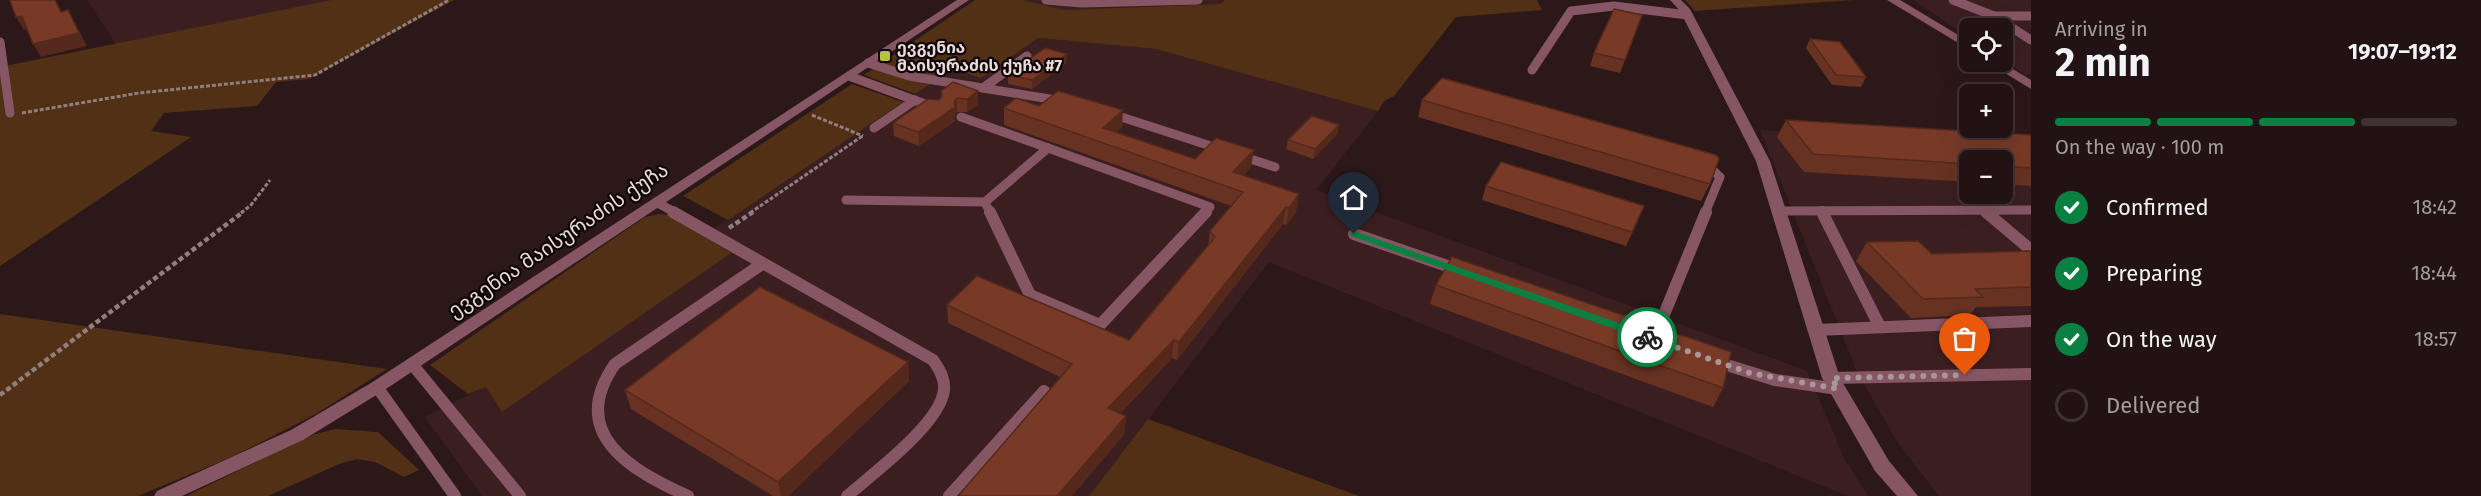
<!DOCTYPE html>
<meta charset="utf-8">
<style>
:root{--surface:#221213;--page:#2a1b1c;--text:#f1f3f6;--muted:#a29ea0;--line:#3f3233;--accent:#0b8043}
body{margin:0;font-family:"Fira Sans","Noto Sans Georgian",sans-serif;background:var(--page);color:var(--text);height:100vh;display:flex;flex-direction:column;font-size:22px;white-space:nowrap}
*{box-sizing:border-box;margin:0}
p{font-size:20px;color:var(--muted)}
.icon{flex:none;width:33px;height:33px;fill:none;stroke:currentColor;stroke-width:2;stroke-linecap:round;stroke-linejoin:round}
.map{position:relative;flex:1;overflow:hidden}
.drawer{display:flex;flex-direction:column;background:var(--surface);width:450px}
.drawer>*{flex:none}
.controls{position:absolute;left:1959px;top:18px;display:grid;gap:12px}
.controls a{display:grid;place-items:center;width:54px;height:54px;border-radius:9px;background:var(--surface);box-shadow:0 6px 24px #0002,0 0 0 2px var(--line);font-size:30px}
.pin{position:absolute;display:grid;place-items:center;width:51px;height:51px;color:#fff;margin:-62px -26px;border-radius:50% 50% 50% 0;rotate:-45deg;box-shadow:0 0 6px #0007}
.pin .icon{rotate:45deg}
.courier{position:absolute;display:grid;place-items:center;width:60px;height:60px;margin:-30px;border:4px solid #0b8043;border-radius:50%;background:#fff;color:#222;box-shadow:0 2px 8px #0007}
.headline em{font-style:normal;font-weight:700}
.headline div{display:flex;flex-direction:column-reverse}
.headline{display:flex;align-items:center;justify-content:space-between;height:102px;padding:0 24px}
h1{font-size:39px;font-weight:700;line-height:45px}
.bar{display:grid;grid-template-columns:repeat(4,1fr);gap:9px 6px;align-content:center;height:72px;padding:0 24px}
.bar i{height:8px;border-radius:4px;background:var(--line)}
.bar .active{background:var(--accent)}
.bar p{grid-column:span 4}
ol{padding:0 24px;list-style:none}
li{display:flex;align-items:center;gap:18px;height:66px}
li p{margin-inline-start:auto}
li .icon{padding:6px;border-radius:50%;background:var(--accent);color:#fff;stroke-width:4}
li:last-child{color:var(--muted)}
li i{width:33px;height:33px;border:3px solid var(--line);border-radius:50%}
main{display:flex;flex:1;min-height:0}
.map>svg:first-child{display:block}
.built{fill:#3b1f20;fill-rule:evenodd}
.green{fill:#513015}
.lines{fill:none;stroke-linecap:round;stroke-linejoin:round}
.path-far1{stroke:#917f7f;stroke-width:3;stroke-dasharray:4 2;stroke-linecap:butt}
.path{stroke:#917f7f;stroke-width:4.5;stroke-dasharray:5 3;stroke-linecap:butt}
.service-far1{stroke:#875665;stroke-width:9}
.service{stroke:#875665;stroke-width:12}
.minor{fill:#875665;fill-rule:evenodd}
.tertiary{fill:#875665;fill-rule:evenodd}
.wall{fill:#673222}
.shaded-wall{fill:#54291b}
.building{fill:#783a27;stroke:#54291b;stroke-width:1.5}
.route{fill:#0b8043}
.done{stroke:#a89797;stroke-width:6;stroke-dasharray:0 10.8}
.poi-dot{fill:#b6c148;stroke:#0f0607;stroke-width:2}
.labels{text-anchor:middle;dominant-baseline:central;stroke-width:4.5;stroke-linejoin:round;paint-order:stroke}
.far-poi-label{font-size:16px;font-weight:bold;fill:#eadbdb;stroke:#0f0607;text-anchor:start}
.street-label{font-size:20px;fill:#eadbdb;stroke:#0f0607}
</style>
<main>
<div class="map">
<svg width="2031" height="496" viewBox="0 0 2031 496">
<rect width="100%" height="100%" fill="#2d1819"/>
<g class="built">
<polygon points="87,0 331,0 116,44"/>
<polygon points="1023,0 1225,0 1220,4 1063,10"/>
<polygon points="1914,0 2031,0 2031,75 2025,75 2003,60 2002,28 1970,28 1969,38"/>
<polygon points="1037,38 1156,49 1378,111 1316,190 1807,371 1844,458 1868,496 1848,496 1269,262 1089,496 482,496 425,417 486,386 503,411 730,253 703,236 953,68 981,78"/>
<path d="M 1760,130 L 2031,146 L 2031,496 L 1939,496 L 1898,443 L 1858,374 ZM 1970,160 L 2002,160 L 2002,194 L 1970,194 Z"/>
</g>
<g class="green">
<polygon points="331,0 454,0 309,79 276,82 257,106 164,113 151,131 191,137 0,266 0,67"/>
<polygon points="975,0 1023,0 1064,10 1220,4 1225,0 1537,0 1542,10 1456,17 1394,96 1384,101 1378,111 1156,49 1038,38 981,78 953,69 915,94 864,75"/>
<polygon points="1685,0 1854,0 1695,11"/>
<polygon points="852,84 903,102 728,220 683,196"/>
<polygon points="659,214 669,215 731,253 502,412 486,387 468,394 430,365 645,217"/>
<polygon points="0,314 387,369 316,414 234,456 138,496 0,496"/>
<polygon points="1148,419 1359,496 1089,496"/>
<polygon points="336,429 378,432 419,470 404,477 375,462 357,459 339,464 268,496 186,496 312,435"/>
</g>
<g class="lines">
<g class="path-far1">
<polyline points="22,113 139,93 315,75 449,0"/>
<polyline points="812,115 863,136"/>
<polyline points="241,213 251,205 270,180"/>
<polyline points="750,213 864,135"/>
</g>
<g class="path">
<polyline points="729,228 753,212"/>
<polyline points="0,395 243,212"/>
</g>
<g class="service-far1">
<polyline points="1046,0 1082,3 1198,0"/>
<polyline points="1953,0 1994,16 2031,40"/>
<polyline points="1995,16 2031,16"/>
<polyline points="0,42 10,113"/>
<polyline points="868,63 909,76 1062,101"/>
<polyline points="1532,70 1571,11 1614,6 1688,15"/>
<polyline points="849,76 933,107"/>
<polyline points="983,88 1027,56"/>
<polyline points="1109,113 1220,149"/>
<polyline points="961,117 1048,148"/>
<polyline points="874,128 915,100"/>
<polyline points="1048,148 1210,207 1204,213"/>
<polyline points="1241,156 1275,167"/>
<polyline points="1704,162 1720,177 1705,213"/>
<polyline points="846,200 985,202"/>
<polyline points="656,202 676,213"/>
<polyline points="1984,210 1988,213"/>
<polyline points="1779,211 2031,210"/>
<polyline points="990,213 985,202 1048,148"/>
</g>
<g class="service">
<path d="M 673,212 L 933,360 C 940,370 947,382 943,395 C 934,428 874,473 847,496"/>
<polyline points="990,212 1030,295 1100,325 1206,212"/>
<polyline points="1822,212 1880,327"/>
<polyline points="1986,212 2031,250"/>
<polyline points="1354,234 1459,270"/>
<polyline points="1816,330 2031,321"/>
<polyline points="1654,339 1706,212"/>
<polyline points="1717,362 1775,380 1838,389"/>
<polyline points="412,364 520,496"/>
<polyline points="1831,378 2031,374"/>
<polyline points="377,387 455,496"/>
<path d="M 688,496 C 632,471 566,434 615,364 L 762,264"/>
<polyline points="949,496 1044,391"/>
</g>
<g class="minor">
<polygon points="1887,0 1900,0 1970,42 1970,50"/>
<polygon points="1987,62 2001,62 2031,80 2031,89"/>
</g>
<g class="tertiary">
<polygon points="957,0 969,0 383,391 303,440 182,496 154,496 157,491 291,430 371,383"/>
<polygon points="1670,0 1681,0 1690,9 1770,161 1840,378 1889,461 1918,496 1897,496 1875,471 1822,378 1756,161 1680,11"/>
</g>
</g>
<g class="wall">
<polygon points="1642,15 1620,73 1590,66 1594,53"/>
<polygon points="1810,39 1866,77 1861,87 1832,85 1806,48"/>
<polygon points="1067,54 1066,63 1032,89 1008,84 1008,75"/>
<polygon points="953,82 978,105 967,112 957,112 955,114 955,121 919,146 894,136 893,123 939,100 941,98 941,91"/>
<polygon points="1422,100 1710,184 1701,201 1418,117"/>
<polygon points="1039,106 1122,127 1116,132 1195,159 1251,167 1244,175 1296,212 1286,225 1283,224 1177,360 1172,358 1120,414 1126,416 1124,435 1060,377 948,323 947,305 1129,340 1208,246 1210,231 1231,206 1004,125 1004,108"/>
<polygon points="1786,120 2031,135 2031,186 2002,184 2002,160 1970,160 1970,182 1804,172 1777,137"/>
<polygon points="1339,125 1337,134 1313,159 1286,149 1288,140"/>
<polygon points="1486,186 1638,221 1626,246 1482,200"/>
<polygon points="1867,242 1932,254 2031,251 2031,306 1976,307 1970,315 1911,318 1856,261"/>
<polygon points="1436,285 1723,388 1713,407 1430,304"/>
<polygon points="908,362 909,381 788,496 773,496 631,409 625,390"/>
</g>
<g class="shaded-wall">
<polygon points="68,10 87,46 41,57 33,44"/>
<polygon points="22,16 29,28 24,30 16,17"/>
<polygon points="1067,54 1066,63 1032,89 1032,80"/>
<polygon points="978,91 978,105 967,112 967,99"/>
<polygon points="957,98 957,112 955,114 955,121 919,146 918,132 954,102"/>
<polygon points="1123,110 1122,127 1104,143 1103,128"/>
<polygon points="1339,125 1337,134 1313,159 1315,149"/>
<polygon points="1254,150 1251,167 1231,189 1233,172"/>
<polygon points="1299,194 1296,212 1286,225 1289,208"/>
<polygon points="1286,207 1283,224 1177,360 1179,342"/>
<polygon points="1174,340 1172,358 1107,427 1108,408"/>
<polygon points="908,362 909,381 788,496 781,496 778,482"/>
<polygon points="1126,416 1124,435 1072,496 1057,496"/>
</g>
<g class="building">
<polygon points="10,0 55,0 61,12 68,10 79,33 33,44 22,16 16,17"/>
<polygon points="1614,9 1642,15 1625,60 1594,53"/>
<polygon points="1810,39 1840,42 1866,77 1836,75"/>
<polygon points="1045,48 1067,54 1032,80 1008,75"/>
<polygon points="1442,78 1716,155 1719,159 1710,184 1422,100"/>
<polygon points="953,82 978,91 967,99 957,98 954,102 955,107 918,132 893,123 928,99 939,100 942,96 941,91"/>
<polygon points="1058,91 1123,110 1103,128 1195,159 1216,138 1254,150 1233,172 1299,194 1289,208 1286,207 1179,342 1174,340 1108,408 1126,416 1057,496 958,496 1072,364 947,305 977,276 1129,340 1215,237 1210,231 1243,192 1004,108 1016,98 1039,106"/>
<polygon points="1312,116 1339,125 1315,149 1288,140"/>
<polygon points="1786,120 2031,135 2031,168 2002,166 2002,160 1970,160 1970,164 1813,154"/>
<polygon points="1501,162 1644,206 1632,232 1486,186"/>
<polygon points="1918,241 1932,254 2031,251 2031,287 1975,289 1983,297 1923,299 1867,242"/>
<polygon points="1452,257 1731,352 1723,388 1436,285"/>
<polygon points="760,287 908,362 778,482 625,390"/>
</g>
<polygon class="route" points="1354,231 1651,334 1653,337 1651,339 1643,339 1351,236 1350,234"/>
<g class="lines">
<polyline class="done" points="1647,337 1750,373 1838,389 1832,378 1965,375"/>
</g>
<rect class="poi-dot" x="879" y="50" width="12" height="12" rx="3"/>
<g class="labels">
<g class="far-poi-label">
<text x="897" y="47">ევგენია<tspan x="897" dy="18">მაისურაძის ქუჩა #7</tspan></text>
</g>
<g class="street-label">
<text transform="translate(558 240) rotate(-34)">ევგენია მაისურაძის ქუჩა</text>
</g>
</g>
</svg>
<div class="controls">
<a><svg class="icon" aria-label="locate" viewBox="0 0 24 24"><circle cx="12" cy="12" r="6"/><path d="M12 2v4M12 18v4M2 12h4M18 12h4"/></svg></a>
<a>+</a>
<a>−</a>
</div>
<div class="pin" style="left:1965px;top:375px;background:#ea580c"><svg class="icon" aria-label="bag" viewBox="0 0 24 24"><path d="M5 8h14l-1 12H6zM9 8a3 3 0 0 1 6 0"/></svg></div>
<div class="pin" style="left:1354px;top:234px;background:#1f2937"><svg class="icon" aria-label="home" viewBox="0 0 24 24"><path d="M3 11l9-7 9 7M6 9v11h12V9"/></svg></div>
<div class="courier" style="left:1647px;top:337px"><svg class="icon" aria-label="bike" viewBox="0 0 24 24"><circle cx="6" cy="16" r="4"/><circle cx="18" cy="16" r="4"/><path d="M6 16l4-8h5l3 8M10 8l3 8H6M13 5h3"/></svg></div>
</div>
<section class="drawer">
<div class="headline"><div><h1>2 min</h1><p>Arriving in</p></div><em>19:07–19:12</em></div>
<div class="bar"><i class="active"></i><i class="active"></i><i class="active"></i><i></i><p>On the way · 100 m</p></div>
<ol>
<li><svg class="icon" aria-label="check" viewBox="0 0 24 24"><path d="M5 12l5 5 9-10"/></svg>Confirmed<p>18:42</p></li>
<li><svg class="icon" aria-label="check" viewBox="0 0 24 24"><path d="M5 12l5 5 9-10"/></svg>Preparing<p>18:44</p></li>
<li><svg class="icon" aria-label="check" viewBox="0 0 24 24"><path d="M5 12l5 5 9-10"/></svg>On the way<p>18:57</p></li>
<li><i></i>Delivered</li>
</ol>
</section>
</main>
